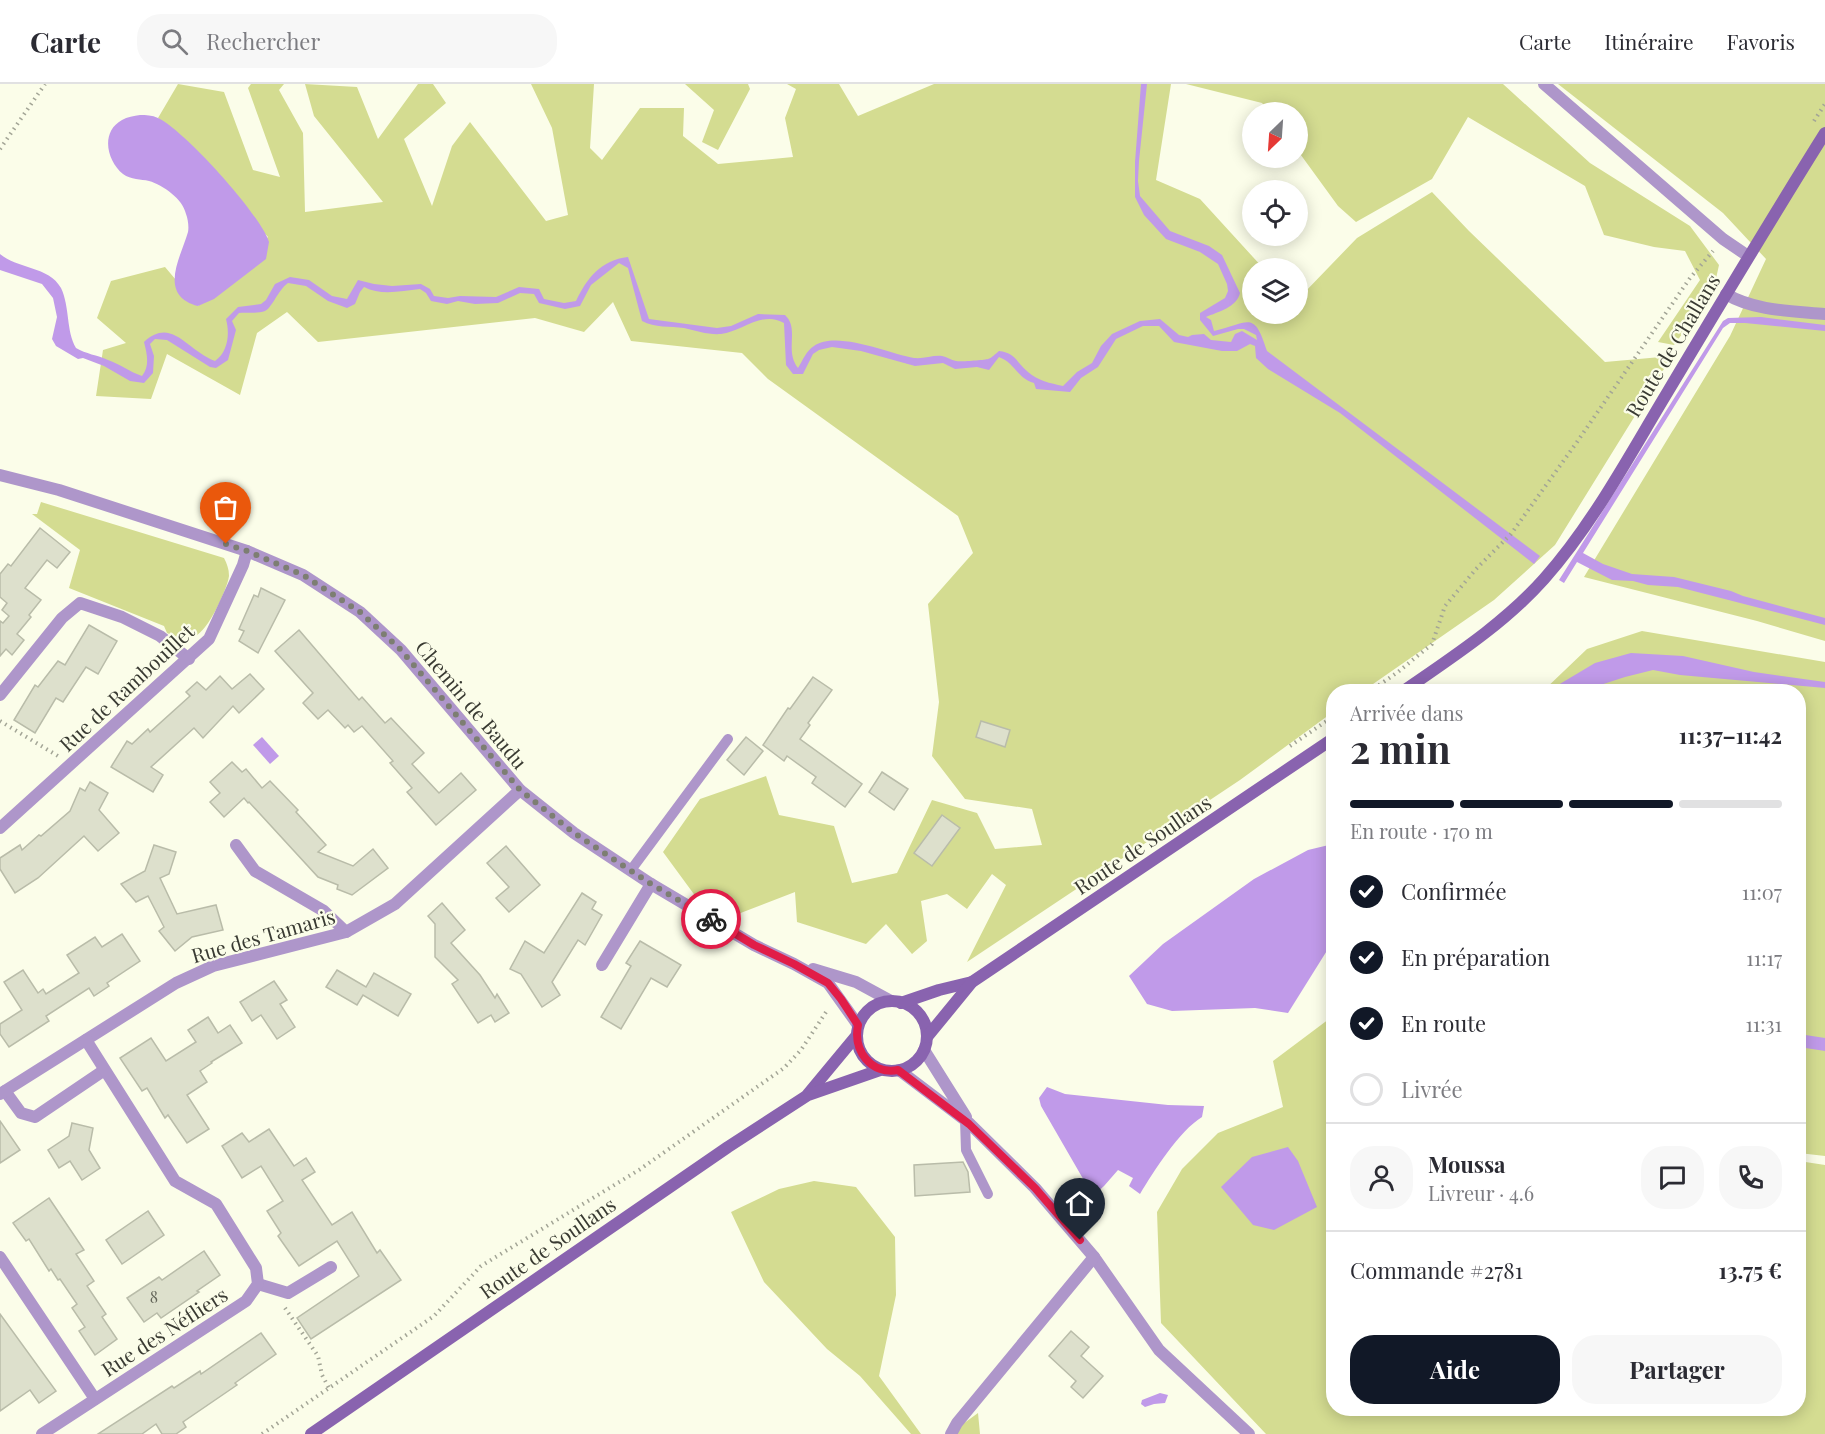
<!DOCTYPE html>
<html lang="fr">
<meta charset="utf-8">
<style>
:root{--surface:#fff;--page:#f7f7f7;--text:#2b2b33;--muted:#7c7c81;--line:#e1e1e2;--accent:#111827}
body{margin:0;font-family:"Playfair Display",serif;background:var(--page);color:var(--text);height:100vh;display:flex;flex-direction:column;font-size:22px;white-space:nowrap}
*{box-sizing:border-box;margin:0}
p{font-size:20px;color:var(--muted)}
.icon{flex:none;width:33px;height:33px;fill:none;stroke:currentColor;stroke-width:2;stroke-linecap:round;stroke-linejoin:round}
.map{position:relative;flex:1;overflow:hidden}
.sheet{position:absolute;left:1326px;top:600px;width:480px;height:732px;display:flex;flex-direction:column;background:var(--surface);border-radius:24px;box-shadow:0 3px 15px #0003}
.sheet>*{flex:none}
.needle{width:39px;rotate:205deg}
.buttons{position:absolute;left:1242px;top:18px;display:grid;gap:12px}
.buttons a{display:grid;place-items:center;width:66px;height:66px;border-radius:50%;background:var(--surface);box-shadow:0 3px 15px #0003;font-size:30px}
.pin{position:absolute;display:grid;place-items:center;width:51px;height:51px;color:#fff;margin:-62px -26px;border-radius:50% 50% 50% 0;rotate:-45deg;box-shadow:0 0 6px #0007}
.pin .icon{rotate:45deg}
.courier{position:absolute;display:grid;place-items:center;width:60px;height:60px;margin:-30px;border:4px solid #e11d48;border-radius:50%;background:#fff;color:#222;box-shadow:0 2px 8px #0007}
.head em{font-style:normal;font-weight:700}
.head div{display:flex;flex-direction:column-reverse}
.head{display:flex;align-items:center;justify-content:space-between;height:102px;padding:0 24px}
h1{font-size:39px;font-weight:700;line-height:45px}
.bar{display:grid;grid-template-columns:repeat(4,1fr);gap:9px 6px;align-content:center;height:72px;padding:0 24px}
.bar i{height:8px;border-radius:4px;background:var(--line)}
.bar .selected{background:var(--accent)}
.bar p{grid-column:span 4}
.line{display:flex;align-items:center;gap:15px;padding:0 24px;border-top:2px solid var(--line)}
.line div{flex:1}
.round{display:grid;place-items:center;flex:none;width:63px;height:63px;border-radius:24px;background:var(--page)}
ol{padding:0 24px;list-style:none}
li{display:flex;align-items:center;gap:18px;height:66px}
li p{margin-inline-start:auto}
li .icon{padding:6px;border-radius:50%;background:var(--accent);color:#fff;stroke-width:4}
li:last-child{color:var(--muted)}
li i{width:33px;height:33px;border:3px solid var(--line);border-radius:50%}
.cta{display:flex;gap:12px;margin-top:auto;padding:12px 24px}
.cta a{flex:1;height:69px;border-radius:24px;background:var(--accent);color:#fff;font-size:24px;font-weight:700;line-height:69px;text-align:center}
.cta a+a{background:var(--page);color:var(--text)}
header{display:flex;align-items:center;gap:36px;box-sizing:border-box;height:84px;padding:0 30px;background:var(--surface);border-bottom:2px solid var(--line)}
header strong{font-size:28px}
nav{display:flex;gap:33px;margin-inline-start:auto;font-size:21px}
.search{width:420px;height:54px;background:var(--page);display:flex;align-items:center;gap:15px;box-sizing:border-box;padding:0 21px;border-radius:24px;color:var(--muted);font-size:22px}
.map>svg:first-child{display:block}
.green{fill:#d4dc91}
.water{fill:#c09ae9}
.building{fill:#dde0cc;stroke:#b9bca9;stroke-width:1.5}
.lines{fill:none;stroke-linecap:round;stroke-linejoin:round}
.path{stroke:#a3a596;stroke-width:4;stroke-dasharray:1.5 4.5;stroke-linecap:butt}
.service{stroke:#ae96ca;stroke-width:10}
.minor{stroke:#ae96ca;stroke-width:12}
.secondary{stroke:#8963af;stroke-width:12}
.done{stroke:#7d7e72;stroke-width:6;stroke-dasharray:0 10.8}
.route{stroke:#e11d48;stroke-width:8}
.labels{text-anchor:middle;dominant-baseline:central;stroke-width:4.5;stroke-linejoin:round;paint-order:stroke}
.number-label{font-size:16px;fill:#626458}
.street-label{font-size:20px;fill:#393a32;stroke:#fbfde9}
</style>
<header>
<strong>Carte</strong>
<div class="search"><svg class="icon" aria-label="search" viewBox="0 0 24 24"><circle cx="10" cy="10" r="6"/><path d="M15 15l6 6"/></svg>Rechercher</div>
<nav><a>Carte</a><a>Itinéraire</a><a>Favoris</a></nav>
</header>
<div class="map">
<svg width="1825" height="1350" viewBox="0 0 1825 1350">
<rect width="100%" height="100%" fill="#fbfde9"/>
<g class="green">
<polygon points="178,0 224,8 253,86 280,93 248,4 251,0 284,0 279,6 303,49 305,128 383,118 314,32 305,0 357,3 378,55 418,0 433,0 446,19 404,55 432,122 452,62 470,38 546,137 568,131 552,44 531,0 594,0 590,64 602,76 640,24 684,24 683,52 718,80 793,73 785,34 796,5 787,0 839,0 858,32 934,0 1171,0 1156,96 1200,115 1263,184 1252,184 1252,230 1298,230 1298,209 1302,211 1357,154 1432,108 1469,147 1605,278 1672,272 1555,461 1494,516 1363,607 1334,608 1333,628 1240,696 967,878 1006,801 992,790 967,825 947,810 921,817 927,857 912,870 886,840 866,860 797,838 795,808 738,830 696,813 663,768 700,715 766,692 779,731 834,742 852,799 897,789 932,716 977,729 995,765 1042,761 1032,725 965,715 932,672 939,618 928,520 973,469 958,432 768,295 742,269 631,257 613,218 584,248 535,234 318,258 287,228 257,249 240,311 167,270 151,315 96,312 103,266 126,259 97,234 111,197 165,183 198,222 268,153 158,34"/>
<polygon points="685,0 748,0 750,5 718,66 702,58 714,26"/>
<polygon points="1186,0 1503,0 1590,79 1690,142 1719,181 1713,208 1674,261 1658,258 1700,196 1685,167 1654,163 1604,151 1585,102 1468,33 1432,95 1356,138 1338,122 1298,67 1298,28 1269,28 1262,19"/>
<polygon points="1558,0 1825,0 1825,557 1757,537 1584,493 1730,252 1766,175 1723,129"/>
<path d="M 41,418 L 224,474 C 227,480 229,485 229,492 C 227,506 208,547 195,552 C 185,556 176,553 167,549 L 164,542 L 69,504 L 80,466 L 32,430 L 37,430 Z"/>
<polygon points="1642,547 1825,578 1825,1072 1799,1069 1798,608 1542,608 1587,565"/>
<polygon points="1333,932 1334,1324 1798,1324 1799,1077 1825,1081 1825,1350 1266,1350 1161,1239 1157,1128 1182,1085 1218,1049 1283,1023 1273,977"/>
<polygon points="814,1097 856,1103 895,1153 896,1211 879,1292 921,1350 911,1350 860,1292 827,1265 764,1198 731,1128 779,1105"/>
<polygon points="978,1329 980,1350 949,1350"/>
</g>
<g class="water">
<path d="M 1141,0 L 1147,0 L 1139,77 L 1138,97 L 1140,112 L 1170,147 L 1209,162 L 1222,171 L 1240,209 C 1237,223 1218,228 1206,233 L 1211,236 L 1214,247 C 1250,238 1254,226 1267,267 L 1540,472 L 1534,480 L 1340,329 L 1268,285 L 1256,274 L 1255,262 L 1250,260 L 1237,267 L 1222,267 L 1174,258 L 1159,242 L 1143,242 L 1116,255 L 1098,283 L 1081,294 L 1070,308 L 1036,305 L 1034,299 C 1017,294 1015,279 999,273 L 989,286 L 977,283 L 955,285 L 943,279 L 915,282 L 861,267 L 832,263 L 819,266 L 813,270 L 803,290 L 793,290 L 786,281 L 784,239 C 762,226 742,248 721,250 C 709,251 696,247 684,244 C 670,242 655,244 642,237 L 628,184 L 619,179 L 591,201 L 580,222 L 565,225 L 539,219 L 534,210 L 520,209 L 498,219 L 475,220 L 458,217 L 447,220 L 431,217 L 426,209 L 420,205 C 401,207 381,212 364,203 L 360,208 L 355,220 L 347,224 L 328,217 L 306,202 L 288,199 C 278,206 272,224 265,227 C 258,230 246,228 239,229 L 232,237 L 236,246 L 228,276 L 216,284 L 210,283 L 167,256 L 155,255 L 150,260 L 154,272 L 153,289 L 144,299 L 130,297 L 104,282 L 83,274 L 78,275 L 56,262 L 52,255 L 57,233 L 53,214 L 42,200 L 0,186 L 0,170 C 17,185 49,182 61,204 C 70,223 66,247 76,264 C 86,270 97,271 108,276 C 120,280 130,288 142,292 C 150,282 147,270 144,258 C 172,232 187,267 215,277 C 228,268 230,250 226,235 L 238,223 L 261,220 L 266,216 L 275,200 L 290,193 L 309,196 L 332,212 L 347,215 L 358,196 L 374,200 L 392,202 L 421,200 L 430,205 L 434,212 L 448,214 L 460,212 L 496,213 L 519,203 L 539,205 L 544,215 L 564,219 L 576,217 C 587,194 601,176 628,173 L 649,235 L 717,244 L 731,242 L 758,230 L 785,231 C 800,245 784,266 798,284 C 803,276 806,267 814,262 C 837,246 889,270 914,274 C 924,275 933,271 942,272 C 947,273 951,276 956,277 C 959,278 985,276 988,275 C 992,274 995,270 999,267 C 1016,269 1016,278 1028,288 C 1038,297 1050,299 1063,302 L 1077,288 L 1092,279 L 1101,262 L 1112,250 L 1140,237 L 1160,235 L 1179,251 L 1188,253 L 1192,251 L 1204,250 L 1211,256 L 1231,258 L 1235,250 L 1242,247 L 1257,256 L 1256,251 L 1244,245 L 1238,245 L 1213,252 L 1200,236 L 1200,229 L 1225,214 L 1228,207 L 1227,200 L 1218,180 L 1200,168 L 1166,155 L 1144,131 L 1135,113 L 1135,78 Z"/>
<path d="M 140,31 C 146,31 152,31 158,34 C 184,46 261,131 269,158 L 266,175 L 214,215 L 198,222 C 157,211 181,173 188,148 C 189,143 188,135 186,130 C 183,115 163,101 149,97 C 141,95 131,96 123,90 C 107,77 100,48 122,36 C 127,33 134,32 140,31 Z"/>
<polygon points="1761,233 1825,241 1825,247 1745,239 1730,239 1723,244 1583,469 1603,480 1632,490 1674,493 1731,507 1743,512 1825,534 1825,541 1678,503 1648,501 1633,497 1612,496 1577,478 1564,499 1559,496 1723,237 1728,234"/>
<polygon points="1631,569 1683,572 1754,588 1825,598 1825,604 1680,591 1653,586 1625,593 1582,607 1548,607 1595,579"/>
<polygon points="262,653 279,672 270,680 253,661"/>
<polygon points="1333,760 1333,781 1327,813 1333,816 1333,857 1288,929 1255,924 1172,927 1147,920 1129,892 1163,860 1254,795 1308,766"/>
<polygon points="1799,950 1825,954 1825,967 1799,963"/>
<path d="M 1047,1003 L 1065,1010 L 1168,1021 L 1204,1022 L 1202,1033 C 1179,1047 1154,1087 1140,1110 L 1129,1102 L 1133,1094 L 1118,1086 L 1104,1102 L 1093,1112 L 1041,1022 L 1039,1014 Z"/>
<polygon points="1288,1063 1298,1077 1317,1123 1274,1146 1253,1141 1221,1103 1252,1073"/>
<polygon points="1160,1309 1168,1311 1165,1319 1154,1320 1145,1323 1141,1320 1142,1316"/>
</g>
<g class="building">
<polygon points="40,444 70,468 57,484 47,476 25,504 41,516 29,531 31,533 17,550 24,556 12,571 6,565 0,572 0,537 3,539 9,532 2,526 7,519 0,513 0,490 8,480 11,482"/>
<polygon points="261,504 285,516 258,569 239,557 244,547 239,545 254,511 258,513"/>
<polygon points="89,541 117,557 98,590 86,583 63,618 56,614 35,649 14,636 35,601 38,603 58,577 65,581"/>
<polygon points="299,546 359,616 362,613 385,639 391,634 424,669 412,680 439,709 461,689 476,706 436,741 407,708 412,704 390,679 393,677 362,642 354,648 348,641 345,644 328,626 318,635 303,619 313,609 275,567"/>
<polygon points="250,590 264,605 239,629 233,622 203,654 194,644 151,683 163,691 153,708 111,683 127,657 132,660 148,645 150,648 190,612 186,608 197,598 206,606 220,592 232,605"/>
<polygon points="813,593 832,606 808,639 810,641 800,655 862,700 845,723 812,699 816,693 787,672 784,677 763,661 788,624 790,625"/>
<polygon points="981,637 1010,646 1005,663 976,653"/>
<polygon points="746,653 763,667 744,691 727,676"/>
<polygon points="232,678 242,688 246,685 262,704 270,697 298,726 296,728 326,761 318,768 353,782 373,765 388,784 352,811 337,805 338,801 318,793 249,718 248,719 244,714 224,733 210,718 220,709 210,698"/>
<polygon points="882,688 908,705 894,726 869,708"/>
<polygon points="90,698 108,709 99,726 119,749 98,767 84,752 38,794 15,809 0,785 0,774 20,761 22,766 39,751 41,752 70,727 80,704 85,707"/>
<polygon points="942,731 960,744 932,782 914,769"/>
<polygon points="154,761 176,768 169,790 160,794 177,830 216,821 223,846 192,853 175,867 159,847 164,843 148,812 136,818 121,800 145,787"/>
<polygon points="506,762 540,801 509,828 496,814 509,803 487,779"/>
<polygon points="582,809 596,818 592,825 602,831 585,861 578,856 552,898 560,911 542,923 521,890 510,885 525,857 544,869"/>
<polygon points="442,819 465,846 451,859 480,891 495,914 497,910 509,929 495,938 491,931 478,939 452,900 458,896 435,873 435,840 428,832"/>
<polygon points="122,850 140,877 107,899 109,902 94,912 89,904 46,932 49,937 9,963 0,950 0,940 22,926 4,898 23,886 38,909 43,905 46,910 79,889 67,871 95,853 102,863"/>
<polygon points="640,857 681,881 667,903 651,894 621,945 601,933 631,882 626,879"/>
<polygon points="337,886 366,903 374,889 411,910 398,932 363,911 357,921 326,903"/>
<polygon points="274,897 287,916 280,920 295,943 277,955 261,931 252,937 240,918"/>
<polygon points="208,933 218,949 230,941 242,959 211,978 212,979 200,987 207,998 187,1011 209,1045 187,1059 168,1031 165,1034 147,1004 142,1007 120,974 151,954 166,977 196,958 188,946"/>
<polygon points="0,1037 20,1066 0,1079"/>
<polygon points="72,1039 93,1044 89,1066 100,1084 82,1096 70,1077 59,1084 48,1066 69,1052"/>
<polygon points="269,1045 294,1082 306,1074 315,1088 302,1096 332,1141 352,1128 377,1169 380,1166 401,1196 311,1255 297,1234 359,1192 337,1157 299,1182 278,1152 281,1149 267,1127 283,1117 261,1082 242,1094 222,1062 242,1049 249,1058"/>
<polygon points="963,1078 968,1088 970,1108 915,1112 914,1081"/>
<polygon points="49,1114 84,1166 76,1170 94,1197 87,1202 106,1230 102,1233 117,1255 95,1271 79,1247 85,1243 72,1224 77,1220 60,1195 58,1196 51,1185 49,1187 29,1155 26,1157 13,1139"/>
<polygon points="148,1127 164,1151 122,1180 106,1156"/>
<polygon points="204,1167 220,1191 197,1207 199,1208 161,1234 157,1229 144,1238 127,1214 159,1193 162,1196"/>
<polygon points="0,1230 56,1307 39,1319 30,1306 0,1327"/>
<polygon points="1071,1247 1089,1263 1081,1272 1103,1292 1083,1314 1071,1303 1076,1297 1049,1272"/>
<polygon points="261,1249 276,1270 235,1299 237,1301 183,1338 186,1343 176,1350 162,1350 156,1340 142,1350 98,1350 172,1302 174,1304 200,1287 201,1290"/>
</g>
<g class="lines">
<g class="path">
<polyline points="1814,37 1825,20"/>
<polyline points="0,65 45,0"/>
<polyline points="1369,608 1398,588 1432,560 1445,522 1476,485 1511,450 1577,358 1690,194 1713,167"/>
<polyline points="0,637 58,672"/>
<polyline points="1290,662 1334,632"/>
<polyline points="285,1224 318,1272 322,1291 329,1304"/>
<polyline points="262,1350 434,1232 481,1182 639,1086 784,984 801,966 828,925"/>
</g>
<g class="service">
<polyline points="631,786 728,655"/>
<polyline points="965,1036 966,1066 988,1110"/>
</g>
<g class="minor">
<polyline points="1544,0 1723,155 1748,172"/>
<path d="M 1726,210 C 1754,227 1793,227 1825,230"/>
<polyline points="0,391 59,406 247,467 303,491 360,528 401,566 520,706 574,749 651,800 754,861 794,880 828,899 858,941"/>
<polyline points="0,611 62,534 80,519 122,533 160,552 189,575"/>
<polyline points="0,744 209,555 243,481 247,467"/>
<polyline points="236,761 255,787 324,827 346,848"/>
<polyline points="602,881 651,800"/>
<polyline points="813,885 856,898 891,917"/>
<polyline points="924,966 966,1033"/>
<polyline points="899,986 969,1039 1035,1104 1094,1173 1159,1266 1249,1350"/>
<polyline points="5,1007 21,1029 35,1033 103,987"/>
<polyline points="0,1010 176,899 213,882 346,848 395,820 520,706"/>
<polyline points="0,1173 95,1315"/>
<polyline points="258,1200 288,1209 331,1183"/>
<polyline points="42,1350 246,1217 258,1200 256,1184 216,1120 175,1097 86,956"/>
<polyline points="951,1350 957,1339 1094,1173"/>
</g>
<g class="secondary">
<path d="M 1402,608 C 1451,574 1504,540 1544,495 C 1593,440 1629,372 1667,309 C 1719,222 1771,135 1825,49"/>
<circle cx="892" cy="952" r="35"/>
<polyline points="901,919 939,906 972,898"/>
<polyline points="927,953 972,898 1334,654"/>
<polyline points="808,1010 857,951"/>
<polyline points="311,1350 728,1063 808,1011 880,986"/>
</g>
</g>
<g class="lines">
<polyline class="done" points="226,460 247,467 303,491 360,528 401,566 520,706 574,749 651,800 711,835"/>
<path class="route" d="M 711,835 L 754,861 L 794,880 L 828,899 L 841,915 L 858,941 C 853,967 871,991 898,986 L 969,1040 L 1035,1104 L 1080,1156"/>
</g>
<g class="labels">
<g class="number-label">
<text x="154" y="1212">8</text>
</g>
<g class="street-label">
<text transform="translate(1672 261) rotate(-59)">Route de Challans</text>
<text transform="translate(126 603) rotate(-43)">Rue de Rambouillet</text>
<text transform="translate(472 620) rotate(50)">Chemin de Baudu</text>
<text transform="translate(1142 760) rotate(-34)">Route de Soullans</text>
<text transform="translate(263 851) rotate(-16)">Rue des Tamaris</text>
<text transform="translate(547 1163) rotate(-35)">Route de Soullans</text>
<text transform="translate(164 1247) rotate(-33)">Rue des Néfliers</text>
</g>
</g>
</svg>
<div class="buttons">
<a><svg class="needle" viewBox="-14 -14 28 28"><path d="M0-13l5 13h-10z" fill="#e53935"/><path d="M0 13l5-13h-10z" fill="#7c7c81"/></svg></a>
<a><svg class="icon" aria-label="locate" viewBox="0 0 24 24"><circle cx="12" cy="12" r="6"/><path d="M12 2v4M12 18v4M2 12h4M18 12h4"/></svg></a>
<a><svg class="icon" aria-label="layers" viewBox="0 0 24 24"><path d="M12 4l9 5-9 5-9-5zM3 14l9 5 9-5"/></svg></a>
</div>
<div class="pin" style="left:226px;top:460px;background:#ea580c"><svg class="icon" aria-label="bag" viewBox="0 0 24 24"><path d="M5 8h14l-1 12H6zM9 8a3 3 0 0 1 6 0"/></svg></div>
<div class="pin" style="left:1080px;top:1156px;background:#1f2937"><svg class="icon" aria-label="home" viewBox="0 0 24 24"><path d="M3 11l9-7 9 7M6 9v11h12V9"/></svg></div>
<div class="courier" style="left:711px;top:835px"><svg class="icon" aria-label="bike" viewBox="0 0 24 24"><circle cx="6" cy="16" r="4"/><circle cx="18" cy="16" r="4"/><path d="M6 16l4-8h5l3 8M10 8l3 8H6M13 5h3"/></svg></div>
<section class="sheet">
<div class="head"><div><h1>2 min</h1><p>Arrivée dans</p></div><em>11:37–11:42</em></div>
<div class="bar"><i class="selected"></i><i class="selected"></i><i class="selected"></i><i></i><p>En route · 170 m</p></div>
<ol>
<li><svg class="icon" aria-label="check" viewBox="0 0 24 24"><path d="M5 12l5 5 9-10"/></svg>Confirmée<p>11:07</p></li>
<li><svg class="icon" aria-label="check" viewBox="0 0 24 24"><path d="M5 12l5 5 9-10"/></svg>En préparation<p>11:17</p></li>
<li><svg class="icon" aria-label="check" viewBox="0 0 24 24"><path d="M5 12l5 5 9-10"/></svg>En route<p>11:31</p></li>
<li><i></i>Livrée</li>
</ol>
<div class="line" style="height:108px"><a class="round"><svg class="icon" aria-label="person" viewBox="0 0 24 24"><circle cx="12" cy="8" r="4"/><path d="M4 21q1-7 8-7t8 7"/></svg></a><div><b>Moussa</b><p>Livreur · 4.6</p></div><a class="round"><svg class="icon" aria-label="chat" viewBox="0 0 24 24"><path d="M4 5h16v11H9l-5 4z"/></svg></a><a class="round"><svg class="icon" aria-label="phone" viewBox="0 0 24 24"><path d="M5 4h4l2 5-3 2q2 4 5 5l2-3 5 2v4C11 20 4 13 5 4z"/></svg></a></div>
<div class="line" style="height:78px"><div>Commande #2781</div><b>13.75 €</b></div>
<div class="cta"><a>Aide</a><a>Partager</a></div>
</section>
</div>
